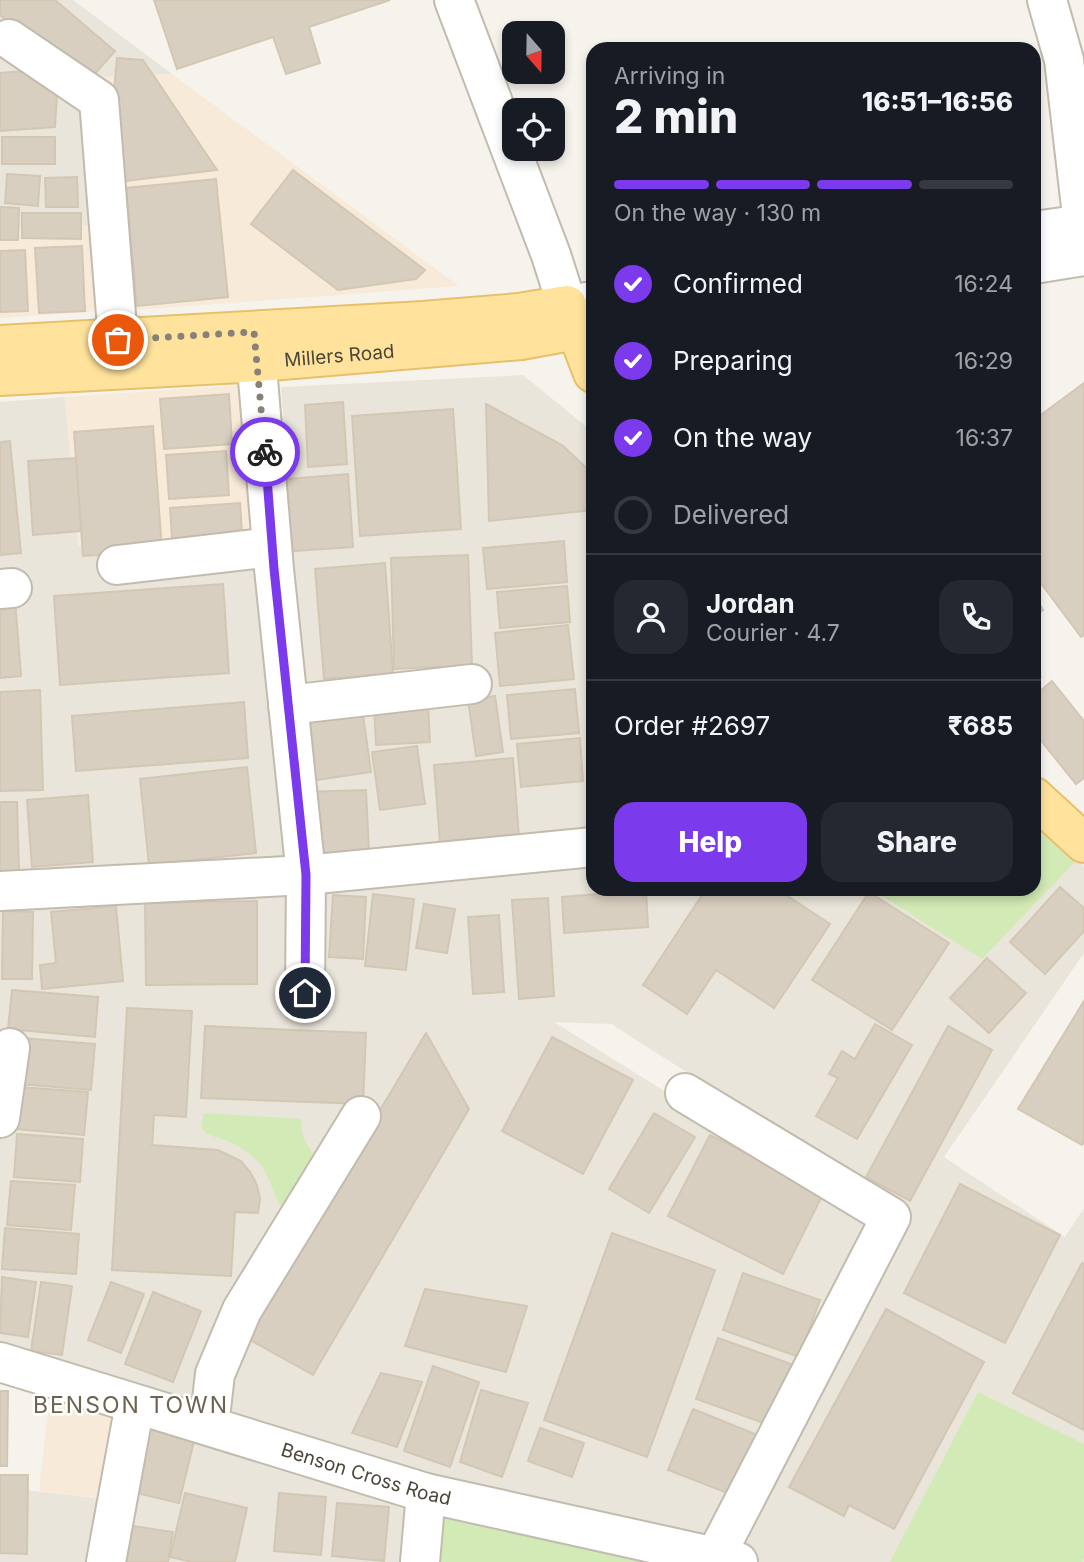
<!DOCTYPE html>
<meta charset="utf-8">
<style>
:root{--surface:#171b24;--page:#242831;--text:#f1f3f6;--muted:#9ea1a6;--line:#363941;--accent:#7c3aed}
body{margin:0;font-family:Inter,sans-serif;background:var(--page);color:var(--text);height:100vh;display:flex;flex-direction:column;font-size:26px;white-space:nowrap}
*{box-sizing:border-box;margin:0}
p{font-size:23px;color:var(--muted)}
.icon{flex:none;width:38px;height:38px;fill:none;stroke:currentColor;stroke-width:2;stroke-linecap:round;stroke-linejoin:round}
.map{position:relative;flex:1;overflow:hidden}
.drawer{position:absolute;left:586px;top:42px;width:455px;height:854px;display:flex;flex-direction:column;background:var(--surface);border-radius:21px;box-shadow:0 4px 10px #0003}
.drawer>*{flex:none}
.needle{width:46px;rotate:160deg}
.tools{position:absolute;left:502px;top:21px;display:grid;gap:14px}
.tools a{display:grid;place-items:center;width:63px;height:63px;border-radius:14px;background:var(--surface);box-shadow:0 4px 10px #0003;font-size:35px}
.pin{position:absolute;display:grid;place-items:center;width:60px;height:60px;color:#fff;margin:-30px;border:4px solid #fff;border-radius:50%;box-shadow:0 2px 7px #0007}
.courier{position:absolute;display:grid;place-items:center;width:70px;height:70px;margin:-35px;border:5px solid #7c3aed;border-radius:50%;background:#fff;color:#222;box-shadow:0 2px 9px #0007}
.head em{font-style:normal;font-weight:800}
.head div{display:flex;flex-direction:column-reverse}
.head{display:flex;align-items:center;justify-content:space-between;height:119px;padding:0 28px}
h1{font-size:46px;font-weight:800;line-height:52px}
.bar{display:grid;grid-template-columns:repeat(4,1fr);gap:10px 7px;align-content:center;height:84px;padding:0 28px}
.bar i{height:9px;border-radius:5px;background:var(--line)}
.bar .active{background:var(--accent)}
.bar p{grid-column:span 4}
.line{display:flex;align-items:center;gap:18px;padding:0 28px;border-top:2px solid var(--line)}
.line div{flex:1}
.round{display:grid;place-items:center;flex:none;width:74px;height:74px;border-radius:21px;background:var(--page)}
ol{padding:0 28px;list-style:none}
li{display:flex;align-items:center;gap:21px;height:77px}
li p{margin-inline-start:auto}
li .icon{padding:7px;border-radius:50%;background:var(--accent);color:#fff;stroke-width:4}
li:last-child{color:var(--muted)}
li i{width:38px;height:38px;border:4px solid var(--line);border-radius:50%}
.cta{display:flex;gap:14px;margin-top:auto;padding:14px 28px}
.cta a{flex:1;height:80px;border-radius:21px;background:var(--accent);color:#fff;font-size:28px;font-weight:800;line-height:80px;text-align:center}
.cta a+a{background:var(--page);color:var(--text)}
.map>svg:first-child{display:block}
.residential{fill:#eae5da}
.commercial{fill:#f7ead8}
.green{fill:#d2eab5}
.building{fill:#d8cfc1;stroke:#d3c7b4;stroke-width:2}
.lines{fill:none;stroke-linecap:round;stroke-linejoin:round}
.minor-casing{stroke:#c2bbae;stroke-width:42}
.major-casing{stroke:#e6c16a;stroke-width:42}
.minor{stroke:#fff;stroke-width:38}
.major{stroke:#ffe39c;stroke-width:38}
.done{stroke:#878178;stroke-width:7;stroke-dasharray:0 12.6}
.route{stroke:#7c3aed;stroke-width:9}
.labels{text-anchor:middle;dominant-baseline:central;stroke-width:5;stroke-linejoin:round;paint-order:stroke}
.street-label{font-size:19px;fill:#4b4439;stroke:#fff}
.quarter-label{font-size:23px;letter-spacing:2px;fill:#6e6250;stroke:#fff}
</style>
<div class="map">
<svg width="1084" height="1562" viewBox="0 0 1084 1562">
<rect width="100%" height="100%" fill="#f6f3ec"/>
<g class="residential">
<polygon points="0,0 73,0 172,74 100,77 97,225 0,232"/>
<polygon points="523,375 593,432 593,889 1034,889 1034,820 1084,866 1084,953 944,1157 1065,1237 1084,1208 1084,1562 696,1562 742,1545 908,1213 611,1024 554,1022 872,1221 713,1544 318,1451 0,1342 0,402 65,397 79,546 254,533 291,527 281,387"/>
<polygon points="120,1414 436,1503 434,1562 0,1562 0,1487 111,1500"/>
</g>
<g class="commercial">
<polygon points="172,74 459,286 121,311 100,77"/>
<polygon points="97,225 102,311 0,318 0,232"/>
<polygon points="244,385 254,533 78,546 65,397"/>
<polygon points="50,1394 120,1414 111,1500 39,1491"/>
</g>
<g class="green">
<polygon points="1034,820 1077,860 982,959 871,889 1034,889"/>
<path d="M 204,1113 L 301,1119 C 301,1134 305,1144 315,1155 L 286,1211 C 275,1204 271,1177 260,1164 C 251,1154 240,1146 228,1141 C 217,1136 207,1138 201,1126 Z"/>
<polygon points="978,1392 1084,1444 1084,1558 1082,1562 890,1562"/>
<polygon points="436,1503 673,1562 434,1562"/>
</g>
<g class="building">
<polygon points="0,0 55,0 115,51 84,86 0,15"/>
<polygon points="154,0 390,0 309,27 320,63 286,74 273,37 177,69"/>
<polygon points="117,58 143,60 217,170 118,182 108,154"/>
<polygon points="24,71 57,94 55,127 0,131 0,73"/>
<rect x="2" y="137" width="53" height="27"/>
<polygon points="293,170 425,270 416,279 338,290 251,224"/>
<polygon points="7,174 40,176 38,206 5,203"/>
<polygon points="77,177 78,207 46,207 45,178"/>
<polygon points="216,179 228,297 137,306 126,188"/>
<polygon points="0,207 19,208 18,240 0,240"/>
<polygon points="22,213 81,213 81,239 22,238"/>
<polygon points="82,246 85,311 39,313 35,248"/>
<polygon points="25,250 28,311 0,312 0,251"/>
<polygon points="1084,383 1084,635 1081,637 1034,574 1034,420"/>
<polygon points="229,394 232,444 164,449 160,399"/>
<polygon points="343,402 347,464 308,467 305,405"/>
<polygon points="486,404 562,445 593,474 593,510 489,521"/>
<polygon points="453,409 461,529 360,536 352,416"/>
<polygon points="153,426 162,551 83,556 74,432"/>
<polygon points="10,441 21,553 0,555 0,442"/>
<polygon points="226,451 229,495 169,499 166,455"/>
<polygon points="76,458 81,531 33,535 28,461"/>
<polygon points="348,474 353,547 280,552 275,480"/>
<polygon points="240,503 243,546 173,551 170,508"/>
<polygon points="564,541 567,582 487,589 483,548"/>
<polygon points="468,555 472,665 394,669 391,558"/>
<polygon points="385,563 393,673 324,679 315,569"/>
<polygon points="223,584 229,673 60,685 54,596"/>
<polygon points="567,586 570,622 500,628 497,592"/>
<polygon points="1034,595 1043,610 1034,616"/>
<polygon points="15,600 21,676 0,678 0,601"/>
<polygon points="568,625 574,679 500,686 495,633"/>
<polygon points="1052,681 1084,721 1084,778 1076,784 1034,732 1034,696"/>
<polygon points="575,689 579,733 511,739 507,695"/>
<polygon points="40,690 43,790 0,791 0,692"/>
<polygon points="495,696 503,752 476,756 468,700"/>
<polygon points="244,702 248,758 76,771 72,716"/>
<polygon points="428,704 430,742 376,745 374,707"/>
<polygon points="363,715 371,772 310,781 302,723"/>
<polygon points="580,738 583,781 521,787 517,744"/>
<polygon points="417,746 425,804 380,810 372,752"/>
<polygon points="513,758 519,837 440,843 434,765"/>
<polygon points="247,767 256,853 149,865 140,779"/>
<polygon points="366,790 369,852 306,855 304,792"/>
<polygon points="88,795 93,862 32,867 27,800"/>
<polygon points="0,802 17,802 19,873 0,873"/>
<polygon points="1060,887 1084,908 1084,931 1045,974 1010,942"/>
<polygon points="706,889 777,889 830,924 774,1008 716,970 687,1014 643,985"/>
<polygon points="646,890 648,927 564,933 562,897"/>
<polygon points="869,892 949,943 892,1030 812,980"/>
<polygon points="373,894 414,899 406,970 365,966"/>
<polygon points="333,895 366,897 363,959 329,957"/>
<polygon points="548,898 554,996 519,999 512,900"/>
<polygon points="257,901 257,984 146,985 145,903"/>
<polygon points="424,904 455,909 447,953 416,948"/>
<polygon points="116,906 123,981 42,989 40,965 56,963 51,912"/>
<polygon points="3,911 33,912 32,979 2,979"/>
<polygon points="499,915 504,992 473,994 468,917"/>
<polygon points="987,958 1026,993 989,1033 950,998"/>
<polygon points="12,990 98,997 95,1037 8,1029"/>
<polygon points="1084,1001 1084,1142 1082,1145 1018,1109"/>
<polygon points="127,1008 192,1011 186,1117 154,1115 152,1145 218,1150 241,1161 250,1172 257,1185 260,1199 258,1213 235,1212 231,1276 112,1270"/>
<polygon points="875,1024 912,1045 857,1139 816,1116 838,1078 829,1074 842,1051 855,1059"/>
<polygon points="205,1026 366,1033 363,1104 201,1098"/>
<polygon points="948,1026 992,1050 910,1201 866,1177"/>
<polygon points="426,1033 469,1109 313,1375 245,1337"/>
<polygon points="552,1037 633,1080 583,1174 502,1131"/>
<polygon points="22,1038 95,1044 91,1090 19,1084"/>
<polygon points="19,1087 88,1092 84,1135 16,1129"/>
<polygon points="654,1113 695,1137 649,1213 609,1189"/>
<polygon points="17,1134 83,1139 80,1182 14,1177"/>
<polygon points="710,1135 824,1192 783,1274 668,1216"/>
<polygon points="11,1181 75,1185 71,1230 7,1225"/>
<polygon points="960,1184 1060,1235 1005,1343 904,1293"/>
<polygon points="5,1228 79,1234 76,1274 2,1269"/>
<polygon points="612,1233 715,1270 647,1457 544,1420"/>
<polygon points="1082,1263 1084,1264 1084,1430 1013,1393"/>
<polygon points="743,1273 820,1300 799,1357 723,1330"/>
<polygon points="2,1277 36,1282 28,1337 0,1333"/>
<polygon points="41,1282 72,1286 62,1355 31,1351"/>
<polygon points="111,1282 144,1294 121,1353 88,1340"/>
<polygon points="425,1289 527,1306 506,1372 405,1346"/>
<polygon points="153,1292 201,1311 173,1382 125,1364"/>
<polygon points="886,1309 984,1362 894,1529 849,1505 844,1516 789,1487"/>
<polygon points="718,1338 794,1365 772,1426 696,1399"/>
<polygon points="433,1366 479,1382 450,1467 404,1451"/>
<polygon points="381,1373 422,1382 397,1447 352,1433"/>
<polygon points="481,1390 528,1403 502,1477 460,1462"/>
<polygon points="0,1391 8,1391 7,1466 0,1466"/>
<polygon points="693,1409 765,1438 740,1498 668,1470"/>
<polygon points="141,1420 196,1433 179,1503 124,1490"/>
<polygon points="540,1428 584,1443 572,1477 528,1461"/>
<polygon points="0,1475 28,1475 27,1554 0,1553"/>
<polygon points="185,1493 247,1508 235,1562 193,1562 170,1557"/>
<polygon points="279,1493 326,1497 321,1555 274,1551"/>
<polygon points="337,1503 389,1507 384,1561 332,1556"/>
<polygon points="120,1524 173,1532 168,1562 114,1562"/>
</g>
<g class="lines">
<g class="minor-casing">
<g id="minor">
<polyline points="454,0 551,255 567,305 593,301"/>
<polyline points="1047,0 1064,60 1083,224"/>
<polyline points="9,39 99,100 118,340"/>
<polyline points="1034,231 1084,224"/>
<polyline points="1034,264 1084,256"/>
<polyline points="254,332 274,569 306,875 305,993"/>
<polyline points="117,565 272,547"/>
<polyline points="0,589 12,588"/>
<polyline points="288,705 472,684"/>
<polyline points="0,891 306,875 593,847"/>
<polyline points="685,1093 891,1217 715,1557"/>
<polyline points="0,1118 10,1048"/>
<path id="s1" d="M 0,1362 L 426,1493 L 738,1562"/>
<polyline points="209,1426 215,1374 242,1310 361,1116"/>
<polyline points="106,1562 135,1404"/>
<polyline points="420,1562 426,1493"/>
</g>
</g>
<g class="major-casing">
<g id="major">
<polyline points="0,345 423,321 519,313 567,305 593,373"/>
<path id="s2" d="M 0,376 L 258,362 L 521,340 L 576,330"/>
<polyline points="1034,797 1084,843"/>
</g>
</g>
<use href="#minor" class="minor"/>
<use href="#major" class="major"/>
</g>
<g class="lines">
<polyline class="done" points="118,340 254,332 265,452"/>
<polyline class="route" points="265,452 274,569 306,875 305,993"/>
</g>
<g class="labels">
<g class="street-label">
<text stroke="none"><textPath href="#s2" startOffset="340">Millers Road</textPath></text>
<text stroke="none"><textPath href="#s1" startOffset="383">Benson Cross Road</textPath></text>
</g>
<g class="quarter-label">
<text x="131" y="1405">BENSON TOWN</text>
</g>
</g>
</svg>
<div class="tools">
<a><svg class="needle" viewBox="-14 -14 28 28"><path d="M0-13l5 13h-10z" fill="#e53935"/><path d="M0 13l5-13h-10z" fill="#9ea1a6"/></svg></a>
<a><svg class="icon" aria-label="locate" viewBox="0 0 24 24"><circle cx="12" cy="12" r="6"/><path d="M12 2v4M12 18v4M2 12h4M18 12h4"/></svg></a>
</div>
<div class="pin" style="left:118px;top:340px;background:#ea580c"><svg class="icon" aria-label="bag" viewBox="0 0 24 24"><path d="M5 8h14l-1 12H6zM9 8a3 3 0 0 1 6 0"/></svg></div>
<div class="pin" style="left:305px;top:993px;background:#1f2937"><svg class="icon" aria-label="home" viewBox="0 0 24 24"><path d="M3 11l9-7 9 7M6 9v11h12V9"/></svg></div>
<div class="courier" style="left:265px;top:452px"><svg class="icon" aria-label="bike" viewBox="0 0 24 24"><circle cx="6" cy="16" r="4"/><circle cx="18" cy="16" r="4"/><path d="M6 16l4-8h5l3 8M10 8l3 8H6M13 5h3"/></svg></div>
<section class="drawer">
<div class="head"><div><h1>2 min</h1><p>Arriving in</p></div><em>16:51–16:56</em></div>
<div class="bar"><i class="active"></i><i class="active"></i><i class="active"></i><i></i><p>On the way · 130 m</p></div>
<ol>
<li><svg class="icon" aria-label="check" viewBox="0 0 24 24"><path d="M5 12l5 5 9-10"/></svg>Confirmed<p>16:24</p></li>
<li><svg class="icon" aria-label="check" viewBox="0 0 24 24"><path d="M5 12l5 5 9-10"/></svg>Preparing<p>16:29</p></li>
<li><svg class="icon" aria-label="check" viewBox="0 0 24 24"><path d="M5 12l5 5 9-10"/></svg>On the way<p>16:37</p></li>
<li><i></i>Delivered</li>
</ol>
<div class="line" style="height:126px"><a class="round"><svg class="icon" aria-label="person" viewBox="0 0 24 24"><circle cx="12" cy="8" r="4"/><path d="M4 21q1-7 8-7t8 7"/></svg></a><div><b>Jordan</b><p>Courier · 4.7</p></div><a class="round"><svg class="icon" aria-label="phone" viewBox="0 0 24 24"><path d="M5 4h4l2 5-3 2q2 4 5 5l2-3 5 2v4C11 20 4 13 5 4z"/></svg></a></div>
<div class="line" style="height:91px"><div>Order #2697</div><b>₹685</b></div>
<div class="cta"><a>Help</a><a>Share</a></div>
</section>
</div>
